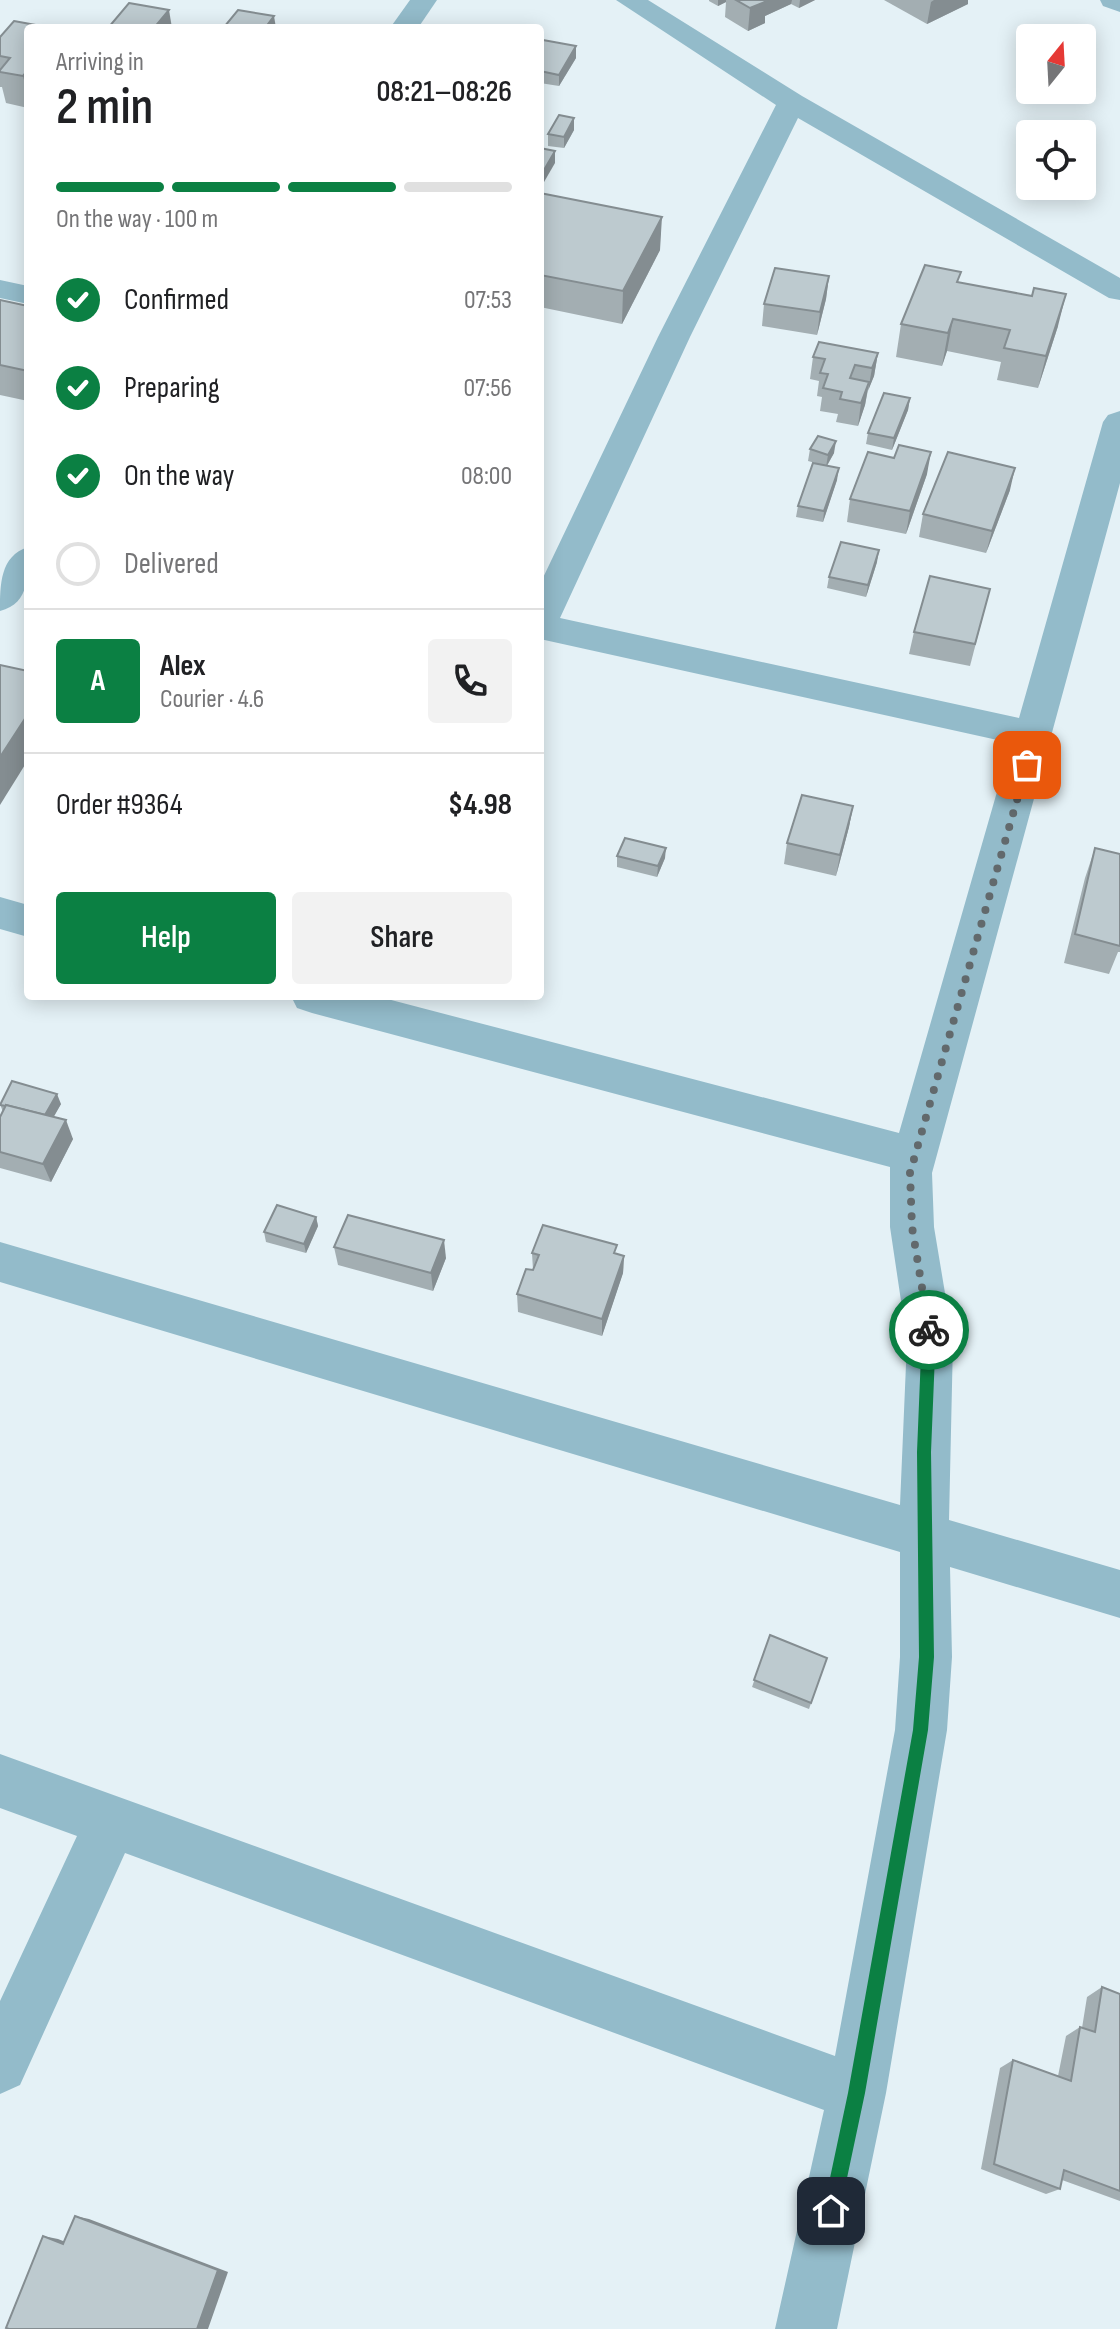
<!DOCTYPE html>
<meta charset="utf-8">
<style>
:root{--surface:#fff;--page:#f2f2f2;--text:#202124;--muted:#757577;--line:#e0e0e0;--accent:#0b8043}
body{margin:0;font-family:"Sofia Sans Condensed",sans-serif;background:var(--page);color:var(--text);height:100vh;display:flex;flex-direction:column;font-size:30px;white-space:nowrap}
*{box-sizing:border-box;margin:0}
p{font-size:26px;color:var(--muted)}
.icon{flex:none;width:44px;height:44px;fill:none;stroke:currentColor;stroke-width:2;stroke-linecap:round;stroke-linejoin:round}
.map{position:relative;flex:1;overflow:hidden}
.panel{position:absolute;left:24px;top:24px;width:520px;height:976px;display:flex;flex-direction:column;background:var(--surface);border-radius:8px;box-shadow:0 4px 20px #0003}
.panel>*{flex:none}
.needle{width:52px;rotate:18deg}
.buttons{position:absolute;left:1016px;top:24px;display:grid;gap:16px}
.buttons a{display:grid;place-items:center;width:80px;height:80px;border-radius:8px;background:var(--surface);box-shadow:0 4px 20px #0003;font-size:40px}
.pin{position:absolute;display:grid;place-items:center;width:68px;height:68px;color:#fff;margin:-34px;border-radius:16px;box-shadow:0 4px 12px #0006}
.courier{position:absolute;display:grid;place-items:center;width:80px;height:80px;margin:-40px;border:6px solid #0b8043;border-radius:50%;background:#fff;color:#222;box-shadow:0 2px 10px #0007}
.overview em{font-style:normal;font-weight:600}
.overview div{display:flex;flex-direction:column-reverse}
.overview{display:flex;align-items:center;justify-content:space-between;height:136px;padding:0 32px}
h1{font-size:52px;font-weight:600;line-height:60px}
.bar{display:grid;grid-template-columns:repeat(4,1fr);gap:12px 8px;align-content:center;height:96px;padding:0 32px}
.bar i{height:10px;border-radius:6px;background:var(--line)}
.bar .current{background:var(--accent)}
.bar p{grid-column:span 4}
.line{display:flex;align-items:center;gap:20px;padding:0 32px;border-top:2px solid var(--line)}
.line div{flex:1}
.round{display:grid;place-items:center;flex:none;width:84px;height:84px;border-radius:8px;background:var(--page)}
ol{padding:0 32px;list-style:none}
li{display:flex;align-items:center;gap:24px;height:88px}
li p{margin-inline-start:auto}
li .icon{padding:8px;border-radius:50%;background:var(--accent);color:#fff;stroke-width:4}
li:last-child{color:var(--muted)}
li i{width:44px;height:44px;border:4px solid var(--line);border-radius:50%}
.primary-button{display:flex;gap:16px;margin-top:auto;padding:16px 32px}
.primary-button a{flex:1;height:92px;border-radius:8px;background:var(--accent);color:#fff;font-size:32px;font-weight:600;line-height:92px;text-align:center}
.primary-button a+a{background:var(--page);color:var(--text)}
.map>svg:first-child{display:block}
.lines{fill:none;stroke-linecap:round;stroke-linejoin:round}
.street{fill:#93bbca;fill-rule:evenodd}
.wall{fill:#a3aeb2}
.shaded-wall{fill:#848d91}
.building{fill:#bdcacf;stroke:#848d91;stroke-width:2}
.route{fill:#0b8043}
.done{stroke:#62696c;stroke-width:8;stroke-dasharray:0 14.4}
</style>
<div class="map">
<svg width="1120" height="2329" viewBox="0 0 1120 2329">
<rect width="100%" height="100%" fill="#e4f1f6"/>
<g class="lines">
<g class="street">
<polygon points="410,0 437,0 418,28 390,28"/>
<polygon points="616,0 648,0 802,96 1120,278 1120,300 1109,298 798,118 690,337 560,618 1019,718 1103,422 1108,415 1120,411 1120,483 932,1173 934,1227 953,1341 949,1520 1120,1570 1120,1618 950,1567 952,1657 947,1730 886,2093 837,2329 775,2329 824,2110 125,1853 20,2085 0,2094 0,2001 77,1836 0,1808 0,1754 835,2056 895,1730 900,1657 900,1552 0,1282 0,1242 900,1505 907,1341 890,1227 890,1167 312,1013 297,1008 291,996 376,996 899,1133 1011,743 540,639 540,584 658,337 776,105"/>
<polygon points="1100,0 1120,0 1120,12 1103,6"/>
<polygon points="0,280 28,286 28,304 0,298"/>
<path d="M 28,547 C 28,574 31,603 0,611 C 0,585 0,556 28,547 Z"/>
<polygon points="0,897 28,905 28,937 0,929"/>
</g>
</g>
<g class="wall">
<polygon points="709,0 815,0 799,8 791,4 765,16 765,23 748,31 725,17 726,2 718,6 709,1"/>
<polygon points="884,0 968,0 968,4 927,24"/>
<polygon points="28,28 28,108 6,103 2,87 0,87 0,37"/>
<polygon points="540,45 576,46 576,58 559,86 540,83"/>
<polygon points="574,118 574,130 564,148 548,146 548,134"/>
<polygon points="540,193 660,250 622,324 540,307"/>
<polygon points="829,276 826,299 817,335 762,326 764,304"/>
<polygon points="959,282 1058,326 1038,388 997,380 1001,362 947,351 942,366 896,357 901,324"/>
<polygon points="0,300 28,306 28,401 0,395"/>
<polygon points="878,353 874,376 868,390 865,405 858,426 836,422 838,414 820,411 822,397 817,396 819,381 810,379 813,357"/>
<polygon points="910,398 908,410 892,450 866,444 868,433"/>
<polygon points="810,449 834,453 827,466 837,480 823,522 796,517 798,506 819,464 808,461"/>
<polygon points="894,458 927,474 906,534 847,522 850,499"/>
<polygon points="1010,490 986,553 919,537 923,514"/>
<polygon points="877,562 866,597 827,588 829,577"/>
<polygon points="990,589 970,666 909,654 914,632"/>
<polygon points="853,806 849,827 836,876 784,864 787,843"/>
<polygon points="1095,848 1120,854 1120,952 1118,952 1109,974 1064,963 1085,878"/>
<polygon points="617,856 665,858 657,877 617,867"/>
<polygon points="0,1104 61,1104 53,1117 73,1139 51,1182 0,1168 0,1117 3,1112"/>
<polygon points="316,1217 318,1226 306,1253 266,1242 264,1232"/>
<polygon points="334,1247 446,1258 433,1291 338,1265"/>
<polygon points="532,1253 616,1254 624,1256 623,1273 602,1336 518,1312 517,1294 533,1270"/>
<polygon points="770,1635 827,1658 809,1709 752,1687"/>
<polygon points="1102,1987 1120,1994 1120,2201 1062,2180 1060,2189 1046,2194 981,2169 1000,2068 1013,2060 1058,2076 1066,2036 1080,2027 1082,2028 1087,1997"/>
</g>
<g class="shaded-wall">
<polygon points="718,0 726,0 726,2 718,6"/>
<polygon points="759,0 792,0 791,4 765,16 765,23 748,31 750,8"/>
<polygon points="800,0 815,0 799,8"/>
<polygon points="934,0 968,0 968,4 927,24 931,2"/>
<polygon points="169,10 172,28 154,28"/>
<polygon points="274,16 276,28 265,28"/>
<polygon points="576,46 576,58 559,86 559,75"/>
<polygon points="28,70 28,96 23,76"/>
<polygon points="574,118 574,130 564,148 564,137"/>
<polygon points="555,151 555,163 540,189 540,177"/>
<polygon points="662,217 660,250 622,324 623,291"/>
<polygon points="829,276 826,299 817,335 820,312"/>
<polygon points="1066,294 1058,326 1038,388 1046,356"/>
<polygon points="953,319 947,351 942,366 948,333"/>
<polygon points="878,353 874,376 868,391 872,368"/>
<polygon points="869,382 865,405 858,426 861,403"/>
<polygon points="910,398 908,410 892,450 894,438"/>
<polygon points="836,441 834,453 826,467 828,455"/>
<polygon points="931,452 927,474 906,534 910,511"/>
<polygon points="839,468 837,480 823,522 824,511"/>
<polygon points="1015,468 1010,490 986,553 992,531"/>
<polygon points="879,550 877,562 866,597 868,585"/>
<polygon points="28,714 28,760 0,805 0,757"/>
<polygon points="853,806 849,827 836,876 840,855"/>
<polygon points="666,848 665,858 657,877 658,866"/>
<polygon points="57,1094 61,1104 48,1127 43,1117"/>
<polygon points="66,1120 73,1139 51,1182 43,1164"/>
<polygon points="316,1217 318,1226 306,1253 304,1244"/>
<polygon points="444,1240 446,1258 433,1291 431,1273"/>
<polygon points="624,1256 623,1273 602,1336 602,1319"/>
<polygon points="75,2216 89,2219 228,2272 208,2329 197,2329"/>
<polygon points="43,2236 58,2239 78,2247 63,2244"/>
</g>
<g class="building">
<polygon points="736,0 765,0 767,1 750,8"/>
<polygon points="129,3 169,10 154,28 108,28"/>
<polygon points="238,10 274,16 265,28 215,28 218,25 225,26"/>
<polygon points="14,21 52,28 28,28 28,70 23,76 0,72 0,70 10,58 0,56 0,37"/>
<polygon points="543,40 576,46 559,75 540,71 540,45"/>
<polygon points="559,115 574,118 564,137 548,134"/>
<polygon points="540,148 555,151 540,177"/>
<polygon points="540,193 662,217 623,291 540,275"/>
<polygon points="925,265 961,272 957,282 1032,296 1034,288 1066,294 1046,356 1004,348 1010,330 953,319 948,333 901,324"/>
<polygon points="775,268 829,276 820,312 764,304"/>
<polygon points="0,300 28,306 28,371 0,365"/>
<polygon points="819,342 878,353 872,368 855,365 850,378 869,382 861,403 840,399 842,392 823,388 828,374 820,373 825,359 813,357"/>
<polygon points="884,393 910,398 894,438 868,433"/>
<polygon points="818,436 836,441 828,455 810,449"/>
<polygon points="899,445 931,452 910,511 850,499 868,452 894,458"/>
<polygon points="948,452 1015,468 992,531 923,514"/>
<polygon points="813,463 839,468 824,511 798,506"/>
<polygon points="841,542 879,550 868,585 829,577"/>
<polygon points="930,576 990,589 975,644 914,632"/>
<polygon points="0,665 28,671 28,714 0,757"/>
<polygon points="802,795 853,806 840,855 787,843"/>
<polygon points="625,838 666,848 658,866 617,856"/>
<polygon points="1095,848 1120,854 1120,946 1075,934"/>
<polygon points="12,1081 57,1094 45,1115 6,1105 6,1106 0,1105"/>
<polygon points="6,1105 66,1120 43,1164 0,1152 0,1117"/>
<polygon points="277,1205 316,1217 304,1244 264,1232"/>
<polygon points="348,1215 444,1240 431,1273 334,1247"/>
<polygon points="543,1225 617,1245 614,1253 624,1256 602,1319 517,1294 526,1269 533,1270 539,1255 532,1253"/>
<polygon points="770,1635 827,1658 811,1703 754,1680"/>
<polygon points="1102,1987 1120,1994 1120,2191 1064,2170 1060,2189 994,2164 1013,2060 1071,2081 1080,2027 1095,2032"/>
<polygon points="75,2216 218,2270 197,2329 9,2329 6,2328 43,2236 63,2244"/>
</g>
<polygon class="route" points="929,1324 936,1330 931,1452 934,1657 928,1730 865,2093 840,2211 831,2220 823,2211 848,2093 913,1730 919,1657 917,1452 922,1330"/>
<g class="lines">
<polyline class="done" points="929,1330 912,1227 910,1173 1027,765"/>
</g>
</svg>
<div class="buttons">
<a><svg class="needle" viewBox="-14 -14 28 28"><path d="M0-13l5 13h-10z" fill="#e53935"/><path d="M0 13l5-13h-10z" fill="#757577"/></svg></a>
<a><svg class="icon" aria-label="locate" viewBox="0 0 24 24"><circle cx="12" cy="12" r="6"/><path d="M12 2v4M12 18v4M2 12h4M18 12h4"/></svg></a>
</div>
<div class="pin" style="left:1027px;top:765px;background:#ea580c"><svg class="icon" aria-label="bag" viewBox="0 0 24 24"><path d="M5 8h14l-1 12H6zM9 8a3 3 0 0 1 6 0"/></svg></div>
<div class="pin" style="left:831px;top:2211px;background:#1f2937"><svg class="icon" aria-label="home" viewBox="0 0 24 24"><path d="M3 11l9-7 9 7M6 9v11h12V9"/></svg></div>
<div class="courier" style="left:929px;top:1330px"><svg class="icon" aria-label="bike" viewBox="0 0 24 24"><circle cx="6" cy="16" r="4"/><circle cx="18" cy="16" r="4"/><path d="M6 16l4-8h5l3 8M10 8l3 8H6M13 5h3"/></svg></div>
<section class="panel">
<div class="overview"><div><h1>2 min</h1><p>Arriving in</p></div><em>08:21–08:26</em></div>
<div class="bar"><i class="current"></i><i class="current"></i><i class="current"></i><i></i><p>On the way · 100 m</p></div>
<ol>
<li><svg class="icon" aria-label="check" viewBox="0 0 24 24"><path d="M5 12l5 5 9-10"/></svg>Confirmed<p>07:53</p></li>
<li><svg class="icon" aria-label="check" viewBox="0 0 24 24"><path d="M5 12l5 5 9-10"/></svg>Preparing<p>07:56</p></li>
<li><svg class="icon" aria-label="check" viewBox="0 0 24 24"><path d="M5 12l5 5 9-10"/></svg>On the way<p>08:00</p></li>
<li><i></i>Delivered</li>
</ol>
<div class="line" style="height:144px"><b class="round" style="background:var(--accent);color:#fff">A</b><div><b>Alex</b><p>Courier · 4.6</p></div><a class="round"><svg class="icon" aria-label="phone" viewBox="0 0 24 24"><path d="M5 4h4l2 5-3 2q2 4 5 5l2-3 5 2v4C11 20 4 13 5 4z"/></svg></a></div>
<div class="line" style="height:104px"><div>Order #9364</div><b>$4.98</b></div>
<div class="primary-button"><a>Help</a><a>Share</a></div>
</section>
</div>
